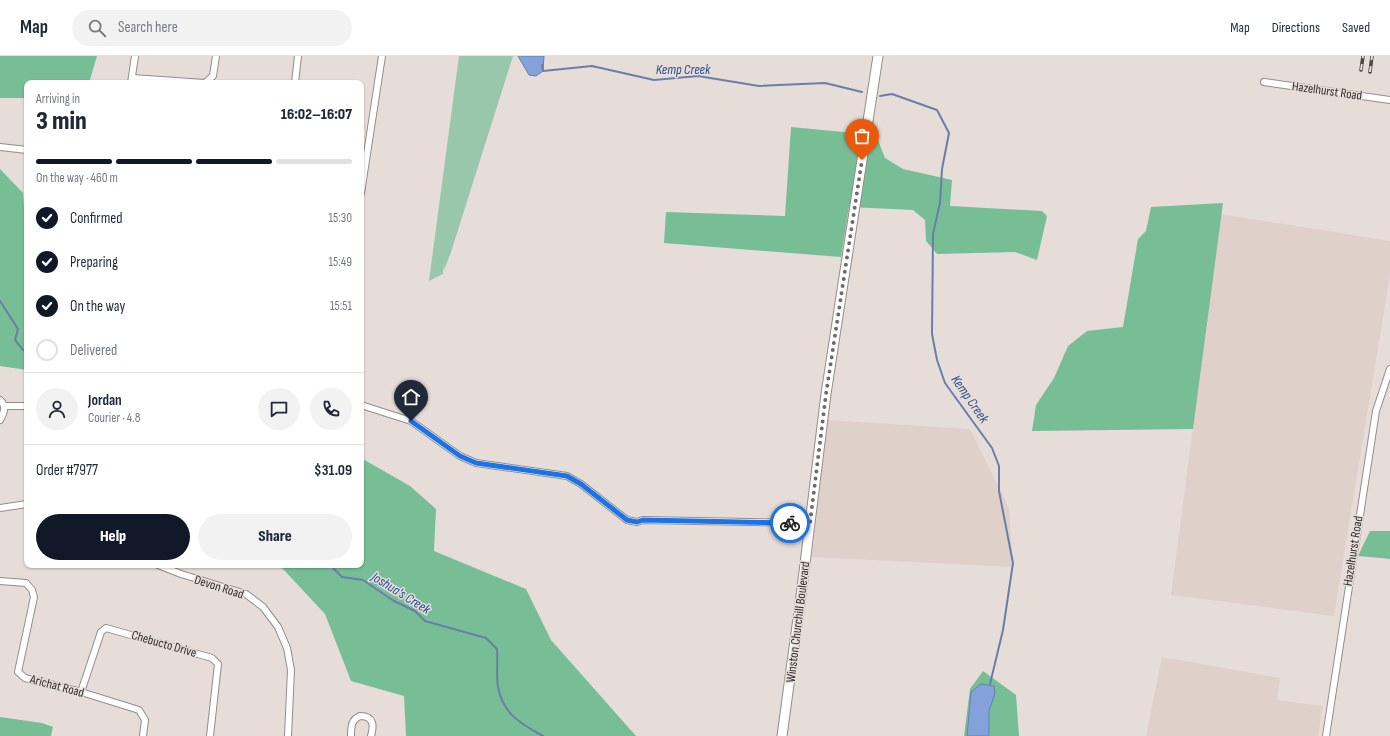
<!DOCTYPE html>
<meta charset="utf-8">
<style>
:root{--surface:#fff;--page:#f2f2f3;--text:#1f2937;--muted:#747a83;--line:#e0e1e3;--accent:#111827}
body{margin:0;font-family:"Sofia Sans Condensed",sans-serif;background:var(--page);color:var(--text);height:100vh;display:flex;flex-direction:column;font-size:15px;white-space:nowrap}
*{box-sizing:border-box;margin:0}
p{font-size:13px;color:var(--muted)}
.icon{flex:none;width:22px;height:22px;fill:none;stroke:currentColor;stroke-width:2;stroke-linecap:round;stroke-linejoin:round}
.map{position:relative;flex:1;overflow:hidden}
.panel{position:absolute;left:24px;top:24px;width:340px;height:488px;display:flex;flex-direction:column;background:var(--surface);border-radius:8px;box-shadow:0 1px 3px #0004}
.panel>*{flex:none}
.pin{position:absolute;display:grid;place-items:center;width:34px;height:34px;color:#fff;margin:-41px -17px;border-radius:50% 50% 50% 0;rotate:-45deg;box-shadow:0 0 4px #0007}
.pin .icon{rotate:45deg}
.courier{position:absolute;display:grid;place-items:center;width:40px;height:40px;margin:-20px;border:3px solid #1a73e8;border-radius:50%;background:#fff;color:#222;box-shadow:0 1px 5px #0007}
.head em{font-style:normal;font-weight:800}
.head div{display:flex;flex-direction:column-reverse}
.head{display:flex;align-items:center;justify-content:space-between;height:68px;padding:0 12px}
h1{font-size:26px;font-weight:800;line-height:30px}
.bar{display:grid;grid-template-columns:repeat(4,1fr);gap:6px 4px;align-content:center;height:48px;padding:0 12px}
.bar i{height:5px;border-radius:3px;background:var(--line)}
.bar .current{background:var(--accent)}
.bar p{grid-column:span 4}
.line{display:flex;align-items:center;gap:10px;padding:0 12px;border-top:1px solid var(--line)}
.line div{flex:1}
.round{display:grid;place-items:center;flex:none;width:42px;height:42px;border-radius:21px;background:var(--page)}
ol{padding:0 12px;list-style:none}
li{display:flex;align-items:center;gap:12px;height:44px}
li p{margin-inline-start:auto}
li .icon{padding:4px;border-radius:50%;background:var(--accent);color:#fff;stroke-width:4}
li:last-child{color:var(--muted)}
li i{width:22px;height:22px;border:2px solid var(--line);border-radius:50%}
.primary-button{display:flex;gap:8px;margin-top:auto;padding:8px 12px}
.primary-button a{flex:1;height:46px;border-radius:24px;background:var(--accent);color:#fff;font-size:16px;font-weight:800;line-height:46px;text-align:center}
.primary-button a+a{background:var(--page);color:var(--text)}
header{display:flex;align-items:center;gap:24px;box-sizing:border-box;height:56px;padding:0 20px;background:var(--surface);border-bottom:1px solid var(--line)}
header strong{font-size:19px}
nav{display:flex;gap:22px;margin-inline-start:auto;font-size:14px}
.search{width:280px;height:36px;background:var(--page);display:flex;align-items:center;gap:10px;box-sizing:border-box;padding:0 14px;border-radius:22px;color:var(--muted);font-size:15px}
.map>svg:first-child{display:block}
.built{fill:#e0d0ca}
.green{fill:#98c7ab}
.forest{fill:#77be96}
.water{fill:#83a2dc;stroke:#6a7fa7}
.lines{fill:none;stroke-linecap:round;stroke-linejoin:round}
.stream{stroke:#6a7fa7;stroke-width:2}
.street-casing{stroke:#958c89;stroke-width:8}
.secondary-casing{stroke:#958c89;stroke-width:11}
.street{stroke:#fff;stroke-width:6}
.secondary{stroke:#fff;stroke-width:9}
.rail-casing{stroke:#4b4744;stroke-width:3.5}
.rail{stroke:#e6ddd9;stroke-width:2;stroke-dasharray:6;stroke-linecap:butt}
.done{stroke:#706b69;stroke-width:4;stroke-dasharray:0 7.2}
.route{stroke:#1a73e8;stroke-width:5}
.labels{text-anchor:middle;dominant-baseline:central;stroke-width:3;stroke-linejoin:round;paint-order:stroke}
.street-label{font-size:13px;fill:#312e2c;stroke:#e6ddd9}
.water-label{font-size:14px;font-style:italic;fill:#2b4d93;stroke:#e6ddd9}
</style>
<header>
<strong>Map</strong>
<div class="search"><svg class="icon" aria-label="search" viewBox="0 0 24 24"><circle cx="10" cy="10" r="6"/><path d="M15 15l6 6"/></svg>Search here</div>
<nav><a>Map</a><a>Directions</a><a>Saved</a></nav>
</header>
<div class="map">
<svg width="1390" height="680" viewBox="0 0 1390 680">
<rect width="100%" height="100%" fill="#e6ddd9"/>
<g class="built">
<polygon points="1221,158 1390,185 1390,219 1334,560 1171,539"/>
<polygon points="828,364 970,373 1009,452 1013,511 812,501"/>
<polygon points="1162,601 1280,622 1277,644 1323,650 1318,680 1146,680"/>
</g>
<polygon class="green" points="459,0 513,0 451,196 444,214 444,206 443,218 429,225"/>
<g class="forest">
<polygon points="0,0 97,0 89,27 27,27 27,42 0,42"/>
<polygon points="791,71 876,79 885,102 903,113 952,124 950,150 1042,155 1047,160 1037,204 1015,196 937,198 926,185 925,164 913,154 849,151 841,201 664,187 666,156 785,160"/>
<polygon points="0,113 23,137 27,196 27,314 0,310"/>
<polygon points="1223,147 1193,373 1032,375 1036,349 1054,322 1068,290 1087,275 1123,271 1138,183 1146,175 1151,151"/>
<polygon points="361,402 410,430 436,453 434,495 526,533 551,584 636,680 406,680 404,640 351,625 325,558 283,513 271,509 361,509"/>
<polygon points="1370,475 1390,475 1390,503 1358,500"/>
<polygon points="983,615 1016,639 1019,680 964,680 970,633"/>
<polygon points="0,661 42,667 53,671 51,680 0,680"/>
</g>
<g class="water">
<polygon points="518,0 544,0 543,15 536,20 529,19"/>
<polygon points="981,628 994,630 995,637 989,655 989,680 967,680 971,636"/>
</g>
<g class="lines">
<g class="stream">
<polyline points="542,9 543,15 592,10 654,24 698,20 759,30 825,27 862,36"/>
<polyline points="880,40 892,38 937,54 949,77 942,113 940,147 933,178 932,278 937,304 945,327 992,392 999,410 999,435 1013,507 1003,574 990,628"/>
<polyline points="0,245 18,273 15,284 23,294 27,295"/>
<path d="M 330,509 L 342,521 L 363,524 L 394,545 L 415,555 L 425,565 L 486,582 L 497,593 C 498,605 496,621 498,631 C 503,658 521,668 543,680"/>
</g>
<g class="street-casing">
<g id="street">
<polyline points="132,22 205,27 213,20 216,0"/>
<polyline points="1264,26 1390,44"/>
<polyline points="131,27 135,0"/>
<polyline points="295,27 298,0"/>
<polyline points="0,91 27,94"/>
<polyline points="361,137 382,0"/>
<path d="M 0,344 C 7,350 4,357 0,364"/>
<polyline points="361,349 411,365 460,400 476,407 567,420 581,428 627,464 637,466 643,464 810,467"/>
<polyline points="5,350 27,350"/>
<polyline points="0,452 27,448"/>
<polyline points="158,509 181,518 246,538 263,551 278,571 287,592 291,614 288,680"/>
<polyline points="0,525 26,527 32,534 34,541 18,616 25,622 81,636 139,654 145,664 143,680"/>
<polyline points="81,636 101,576 106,572 212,602 218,608 210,680"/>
<path d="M 351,680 C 351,671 351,664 360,660 C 374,660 374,670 371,680"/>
<polyline points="1326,680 1376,355 1390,313"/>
</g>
</g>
<g class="secondary-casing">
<polyline id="secondary" points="782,680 801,540 826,338 878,0"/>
</g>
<use href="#street" class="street"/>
<use href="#secondary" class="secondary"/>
<g class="rail-casing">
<g id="rail">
<polyline points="1361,14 1363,0"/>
<polyline points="1370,16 1372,0"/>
</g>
</g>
<use href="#rail" class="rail"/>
</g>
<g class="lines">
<polyline class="done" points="790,467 810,467 826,338 862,104"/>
<polyline class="route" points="411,365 460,400 476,407 567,420 581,428 627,464 637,466 643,464 790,467"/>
</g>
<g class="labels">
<g class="street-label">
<text transform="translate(1327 35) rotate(8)">Hazelhurst Road</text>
<text transform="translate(1353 495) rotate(-81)">Hazelhurst Road</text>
<text transform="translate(219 531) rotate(18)">Devon Road</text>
<text transform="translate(798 566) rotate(-83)">Winston Churchill Boulevard</text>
<text transform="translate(164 588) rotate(16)">Chebucto Drive</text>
<text transform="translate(57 630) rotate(15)">Arichat Road</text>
</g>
<g class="water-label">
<text x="683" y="13">Kemp Creek</text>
<text transform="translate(970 343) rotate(55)">Kemp Creek</text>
<text transform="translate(401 537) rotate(32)">Joshua's Creek</text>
</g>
</g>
</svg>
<div class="pin" style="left:862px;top:104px;background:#ea580c"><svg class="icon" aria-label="bag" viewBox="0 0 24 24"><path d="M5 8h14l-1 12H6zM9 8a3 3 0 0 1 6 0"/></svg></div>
<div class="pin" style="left:411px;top:365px;background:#1f2937"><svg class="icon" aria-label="home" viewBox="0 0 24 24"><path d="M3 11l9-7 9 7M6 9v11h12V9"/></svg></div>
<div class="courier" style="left:790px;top:467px"><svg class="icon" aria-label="bike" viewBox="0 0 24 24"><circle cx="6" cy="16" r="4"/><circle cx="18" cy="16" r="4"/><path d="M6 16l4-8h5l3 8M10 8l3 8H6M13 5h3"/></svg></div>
<section class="panel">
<div class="head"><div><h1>3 min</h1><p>Arriving in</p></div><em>16:02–16:07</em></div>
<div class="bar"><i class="current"></i><i class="current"></i><i class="current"></i><i></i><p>On the way · 460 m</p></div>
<ol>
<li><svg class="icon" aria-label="check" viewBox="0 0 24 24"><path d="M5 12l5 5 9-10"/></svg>Confirmed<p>15:30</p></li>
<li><svg class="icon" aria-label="check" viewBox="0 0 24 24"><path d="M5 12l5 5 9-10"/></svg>Preparing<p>15:49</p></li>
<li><svg class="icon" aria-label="check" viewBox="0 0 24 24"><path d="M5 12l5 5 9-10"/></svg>On the way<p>15:51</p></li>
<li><i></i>Delivered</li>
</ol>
<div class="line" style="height:72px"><a class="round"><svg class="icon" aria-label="person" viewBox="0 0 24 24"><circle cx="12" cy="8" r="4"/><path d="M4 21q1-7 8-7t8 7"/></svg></a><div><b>Jordan</b><p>Courier · 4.8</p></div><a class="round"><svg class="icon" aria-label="chat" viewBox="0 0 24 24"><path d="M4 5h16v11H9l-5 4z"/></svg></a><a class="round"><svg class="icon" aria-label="phone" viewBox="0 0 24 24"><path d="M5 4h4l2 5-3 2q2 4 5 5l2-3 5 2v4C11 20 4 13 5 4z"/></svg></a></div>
<div class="line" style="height:52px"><div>Order #7977</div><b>$31.09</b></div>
<div class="primary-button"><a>Help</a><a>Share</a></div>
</section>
</div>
